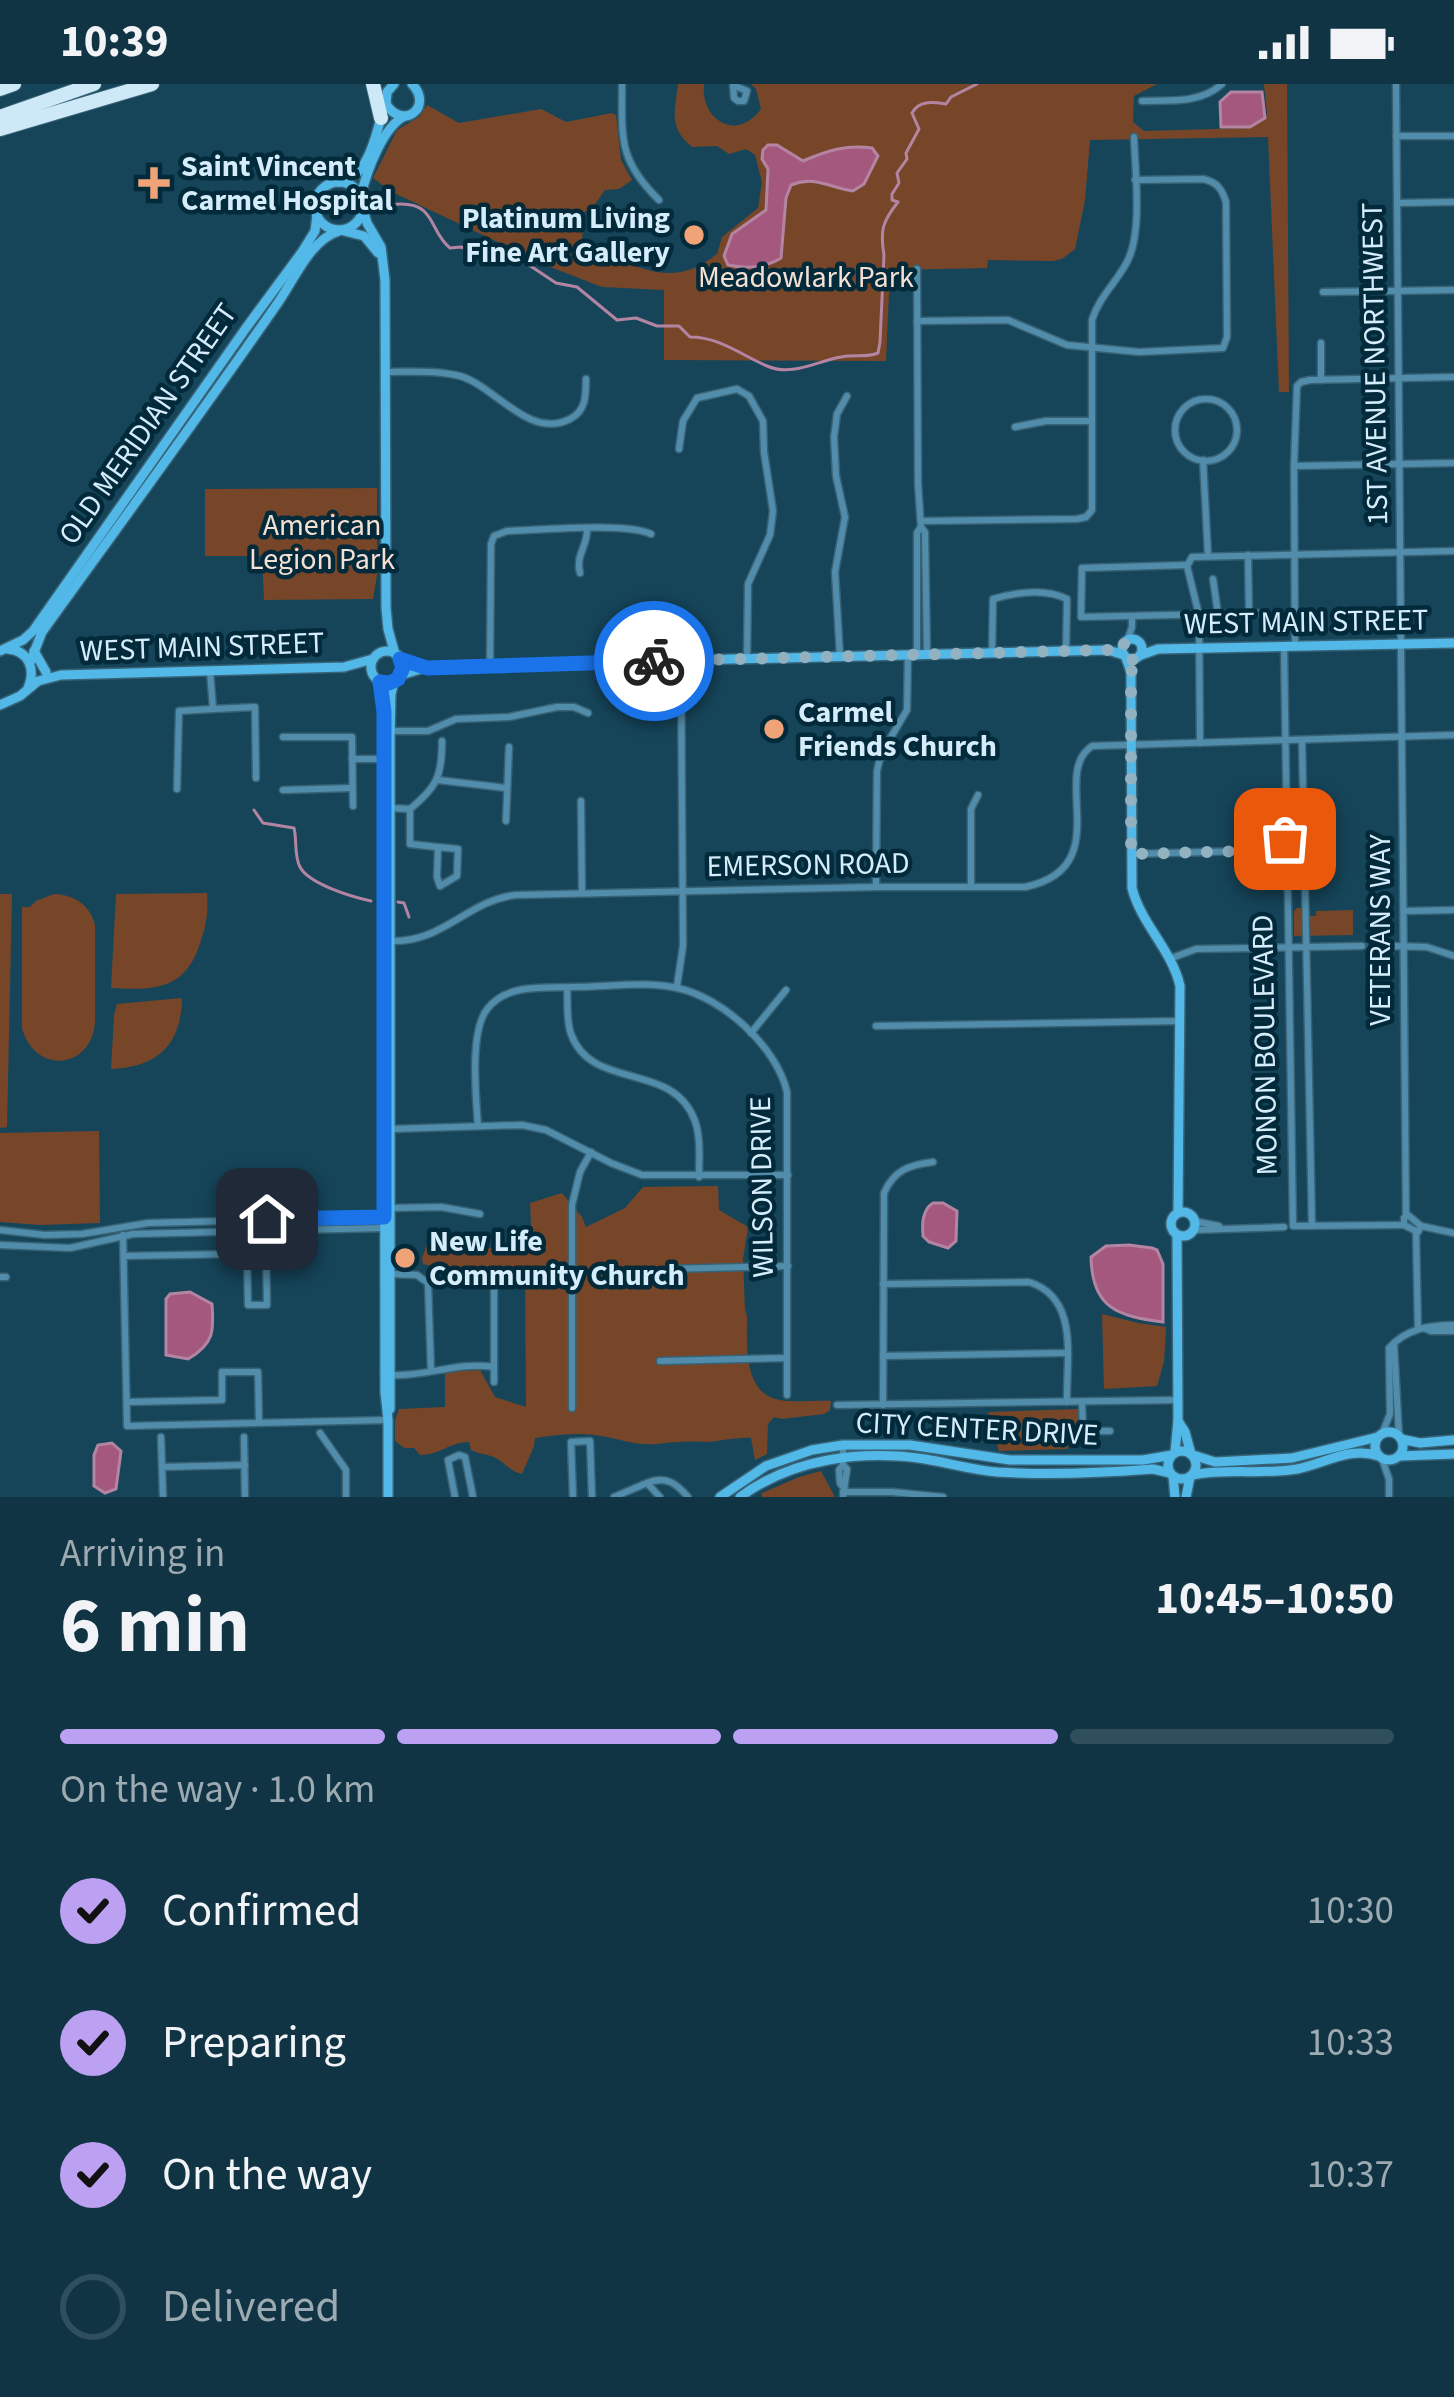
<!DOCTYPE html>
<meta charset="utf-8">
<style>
:root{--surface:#103444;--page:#1e3f4f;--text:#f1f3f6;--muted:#9caab2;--line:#304f5d;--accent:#bca0f2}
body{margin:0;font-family:"Source Sans 3",sans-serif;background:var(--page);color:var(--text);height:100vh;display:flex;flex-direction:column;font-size:45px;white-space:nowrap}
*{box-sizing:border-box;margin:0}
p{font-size:39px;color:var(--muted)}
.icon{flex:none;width:66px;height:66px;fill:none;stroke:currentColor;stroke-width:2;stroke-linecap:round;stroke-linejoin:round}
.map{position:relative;height:1413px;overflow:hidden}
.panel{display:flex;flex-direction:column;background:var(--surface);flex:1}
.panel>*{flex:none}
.pin{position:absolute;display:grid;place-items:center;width:102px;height:102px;color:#fff;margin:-51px;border-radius:24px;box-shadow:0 6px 18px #0006}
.courier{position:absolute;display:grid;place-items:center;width:120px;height:120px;margin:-60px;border:9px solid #1a73e8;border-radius:50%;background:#fff;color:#222;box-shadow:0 3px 15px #0007}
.overview em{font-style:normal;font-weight:700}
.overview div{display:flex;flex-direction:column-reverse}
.overview{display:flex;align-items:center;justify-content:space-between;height:204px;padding:0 60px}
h1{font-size:78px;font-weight:700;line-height:90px}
.bar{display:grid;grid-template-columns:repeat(4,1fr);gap:18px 12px;align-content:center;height:144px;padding:0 60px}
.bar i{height:15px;border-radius:9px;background:var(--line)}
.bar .selected{background:var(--accent)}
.bar p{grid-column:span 4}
ol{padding:0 60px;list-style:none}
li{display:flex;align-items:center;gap:36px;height:132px}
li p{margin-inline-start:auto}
li .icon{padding:12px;border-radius:50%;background:var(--accent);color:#111;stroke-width:4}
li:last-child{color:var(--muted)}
li i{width:66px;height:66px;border:6px solid var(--line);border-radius:50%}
.status{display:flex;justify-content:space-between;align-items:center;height:84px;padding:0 60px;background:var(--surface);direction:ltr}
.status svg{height:33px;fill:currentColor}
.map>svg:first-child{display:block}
.green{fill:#774628}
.water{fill:#a5587d;stroke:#b385a2;stroke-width:3}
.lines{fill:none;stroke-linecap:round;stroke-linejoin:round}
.stream{stroke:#b385a2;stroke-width:3}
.street-tunnel{stroke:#335e72;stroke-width:6;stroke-dasharray:6 3;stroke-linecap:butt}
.street-casing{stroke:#386377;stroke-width:9}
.secondary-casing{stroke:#386377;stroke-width:12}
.highway-casing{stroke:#386377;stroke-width:16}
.street{stroke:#518daa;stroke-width:6}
.secondary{stroke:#51b8e7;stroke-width:9}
.highway{stroke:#cde8f6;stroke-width:14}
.done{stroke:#92b2c2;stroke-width:12;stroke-dasharray:0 21.6}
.route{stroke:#1a73e8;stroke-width:15}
.poi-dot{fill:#efa376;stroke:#032a3a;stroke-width:4.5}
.labels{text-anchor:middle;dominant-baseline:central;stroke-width:9;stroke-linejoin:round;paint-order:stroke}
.poi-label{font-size:30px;font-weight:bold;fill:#d5edfa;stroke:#032a3a;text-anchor:start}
.park-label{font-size:30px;fill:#f5e0d4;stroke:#032a3a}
.street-label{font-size:30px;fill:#d5edfa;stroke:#032a3a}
</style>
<div class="status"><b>10:39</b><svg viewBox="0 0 49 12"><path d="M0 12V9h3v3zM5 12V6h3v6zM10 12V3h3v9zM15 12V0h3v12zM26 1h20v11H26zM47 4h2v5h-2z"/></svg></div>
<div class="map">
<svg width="1454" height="1413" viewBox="0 0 1454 1413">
<rect width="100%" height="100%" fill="#16455a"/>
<g class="green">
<path d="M 678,0 L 704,0 C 700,35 736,59 761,25 L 756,5 L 751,0 L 1157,0 L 1134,12 L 1133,38 L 1144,47 L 1250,44 L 1264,36 L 1267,30 L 1264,0 L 1287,0 L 1289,308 L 1279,308 L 1268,53 L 1090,56 L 1085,116 L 1075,165 L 1062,175 L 1053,177 L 988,176 L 987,184 L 890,186 L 886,277 L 664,276 L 664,206 L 602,203 L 553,184 L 392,108 L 373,94 L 397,46 L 419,33 L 427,21 L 459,39 L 541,25 L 566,38 L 612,29 L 616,31 L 621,76 L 632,96 L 619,105 L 605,106 L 591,126 L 584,128 L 582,157 C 592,166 604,170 616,175 C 656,191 681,198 717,170 L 722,153 L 758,124 L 762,98 L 755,71 L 746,65 L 729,70 L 717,62 L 692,63 C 668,43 675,28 678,0 Z"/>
<polygon points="377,404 377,491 373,515 264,516 262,472 205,472 205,405"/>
<path d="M 207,809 C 209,830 205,846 198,865 C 182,907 151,906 111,904 L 116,810 Z"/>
<polygon points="0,810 12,810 7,1043 0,1044"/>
<path d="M 54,810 C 75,811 90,821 95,841 L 95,937 C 93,985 35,992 22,944 L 22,823 L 30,823 L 36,817 Z"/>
<polygon points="1297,824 1302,824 1303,832 1316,832 1316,827 1353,826 1353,851 1294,852 1294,827"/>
<path d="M 182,914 C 181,962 157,983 111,985 L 114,931 L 117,920 Z"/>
<polygon points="99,1047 100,1139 40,1141 0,1138 0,1049"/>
<path d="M 718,1102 L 719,1126 L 748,1143 L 743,1175 L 745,1226 L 747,1232 C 747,1262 743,1310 780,1316 C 796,1319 815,1316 831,1317 L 830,1326 L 824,1330 L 782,1335 L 774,1333 L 768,1340 L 767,1370 L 755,1376 L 751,1354 C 735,1353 719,1358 704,1358 C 687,1357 673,1358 657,1360 C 638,1362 620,1355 601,1352 C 579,1348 557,1351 535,1354 L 534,1362 L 522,1390 C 509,1387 506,1379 494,1373 C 486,1370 479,1370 471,1366 L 469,1358 C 447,1359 440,1371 420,1371 L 414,1364 L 404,1364 L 395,1357 L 395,1337 L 399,1325 L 445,1323 L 445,1288 L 480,1286 L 495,1313 L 526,1323 L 525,1189 L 522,1182 L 467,1190 L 423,1180 L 422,1174 L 428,1158 L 519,1167 L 527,1171 L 532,1162 L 530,1119 L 562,1109 L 582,1133 L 586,1143 L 625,1124 L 643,1103 Z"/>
<polygon points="1102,1230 1138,1239 1166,1243 1164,1278 1157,1302 1104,1305"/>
<polygon points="1078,1325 1078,1345 1067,1365 999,1367 988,1328"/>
<polygon points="821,1387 835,1413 762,1413 762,1409 799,1393"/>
</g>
<g class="water">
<polygon points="1231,8 1262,8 1265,34 1250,43 1221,43 1220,18"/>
<path d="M 768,61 L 777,61 L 803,77 C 826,67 847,60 872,64 L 878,72 L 864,100 L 853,107 C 830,104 815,91 791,101 L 786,114 L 781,174 C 765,184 747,185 728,181 L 724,172 L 732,150 L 766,126 L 768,85 L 762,75 L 763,66 Z"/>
<path d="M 933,1119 L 943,1119 L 957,1127 L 956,1157 L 948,1164 L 929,1158 L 923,1152 C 922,1140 922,1126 933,1119 Z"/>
<path d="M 1129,1161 L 1152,1164 L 1157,1166 L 1163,1180 L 1163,1238 C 1117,1232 1092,1224 1091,1173 L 1106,1162 Z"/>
<path d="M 190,1208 L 212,1220 C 214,1247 214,1260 188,1275 L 166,1271 L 166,1215 L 170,1210 Z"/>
<polygon points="112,1359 121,1367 116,1405 105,1409 94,1402 94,1371 98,1361"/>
</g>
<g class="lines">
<g class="stream">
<path d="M 381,122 C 388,122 394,120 401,120 C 436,120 429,147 450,164 L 461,163 L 469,166 L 481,163 L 488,170 L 526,179 L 556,199 L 577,203 L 617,236 L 636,234 L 657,242 L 679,242 L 690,253 C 720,253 741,271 767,282 C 792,293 817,277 841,273 C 854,270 866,274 878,269 L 880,258 L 884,171 C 880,147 882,138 898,118 L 892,116 L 892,110 L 899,99 L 897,89 L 907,75 L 906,69 L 919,45 L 912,29 C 919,16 932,18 946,20 L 951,13 L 977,0"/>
<path d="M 254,726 L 263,739 L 294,744 C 297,755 294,772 300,783 C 309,800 352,813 371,817"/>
<polyline points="398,818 404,819 409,833"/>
</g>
<polyline class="street-tunnel" points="1362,862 1391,862"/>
<g class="street-casing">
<g id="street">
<path d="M 622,0 C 622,54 618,76 659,116"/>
<polyline points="1396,0 1406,1132"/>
<polygon points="733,1 747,7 744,17 738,17 734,14"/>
<path d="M 1142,17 C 1170,16 1200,20 1222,0"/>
<polyline points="1396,52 1454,52"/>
<polyline points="1397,119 1454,118"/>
<polyline points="917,185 918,400 921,443 925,448 927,570"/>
<polyline points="1323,208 1454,206"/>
<path d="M 917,237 L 1008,236 L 1067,261 L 1139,268 L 1223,264 L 1227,253 L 1226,118 C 1222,105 1217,98 1203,95 L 1135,96"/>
<polyline points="1321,259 1321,296"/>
<path d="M 385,288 C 409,288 436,286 460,292 C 495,302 529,356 570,335 C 586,327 586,311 586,295"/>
<circle cx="1206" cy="346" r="31"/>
<polyline points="1015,343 1046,337 1091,337"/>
<polyline points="679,365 683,337 697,314 737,305 749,312 763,337 764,368 773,427 770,451 748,500 747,575"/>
<polyline points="1203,376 1208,471"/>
<polyline points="1294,382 1454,379"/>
<path d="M 921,437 L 1077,435 L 1086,433 L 1092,426 L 1092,236 C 1099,213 1116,199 1127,178 C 1143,148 1135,87 1134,53"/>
<polyline points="1248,471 1249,529"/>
<polyline points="1187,481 1082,484 1081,533 1262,529"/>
<path d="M 580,489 C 575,471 588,462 587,445"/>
<polyline points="1213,495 1218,530"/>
<polyline points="1127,557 1132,543 1132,533"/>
<polyline points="1284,562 1293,1142 1404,1141"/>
<polyline points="1295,562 1294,382 1297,302 1301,298 1310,296 1454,293"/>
<path d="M 992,568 L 993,515 C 1017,508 1045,504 1067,515 L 1066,566"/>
<polyline points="917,570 917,449 921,443"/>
<polyline points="840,573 835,488 845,433 836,392 834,353 837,330 847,312"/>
<path d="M 490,581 L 491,460 L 494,452 L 507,447 C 541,446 625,438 651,450"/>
<polyline points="210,587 213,625 255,623 256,694"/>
<polyline points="390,647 428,647 456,635 509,633 557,623 574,623 588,629"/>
<polyline points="283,653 352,653 353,722"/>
<polyline points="1302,656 1312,1142"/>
<polyline points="1200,659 1199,531 1187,482 1192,473 1454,467"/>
<polyline points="352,675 383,675"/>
<polyline points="438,696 506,704"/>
<polyline points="177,705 179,627 213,625"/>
<polyline points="283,706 352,704"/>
<polyline points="581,717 582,809"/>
<path d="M 390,724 L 410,725 C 437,703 442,692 442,657"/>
<polyline points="410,725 410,760 437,763"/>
<polyline points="506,737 509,663"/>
<polygon points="438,763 458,765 457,792 440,802 437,793"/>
<polyline points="1131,770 1285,766"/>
<polyline points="876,803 877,687 881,670 907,626 908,570"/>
<polyline points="971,803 971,725 978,711"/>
<polyline points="1404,827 1454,826"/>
<path d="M 391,857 C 443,859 468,816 516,811 L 876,803 L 1025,803 C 1118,784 1049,690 1092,662 L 1454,651"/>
<polyline points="1391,862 1427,863 1454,872"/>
<polyline points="1169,875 1196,865 1362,862"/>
<polyline points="677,902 683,862 681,576"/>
<path d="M 567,904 C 568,919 566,936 571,950 C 592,1008 673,976 695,1037 C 701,1054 699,1075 699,1093"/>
<polyline points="876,942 1180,937"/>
<polyline points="751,949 786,906"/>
<path d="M 478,1042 C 476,1013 469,946 488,924 C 508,899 546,904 575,903 C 608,903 645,897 677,904 C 722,913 777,963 787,1008 L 787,1311"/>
<polyline points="391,1045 522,1041 546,1046 611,1079 642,1091 788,1091"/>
<polyline points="391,1124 441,1123 480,1130"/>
<polygon points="1408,1131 1421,1142 1418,1148 1404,1141 1404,1134"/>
<polyline points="1194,1137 1219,1142"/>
<polyline points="267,1142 268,1169"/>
<polyline points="1421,1142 1454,1149"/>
<polyline points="0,1146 45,1151 82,1150 148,1139 384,1133"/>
<polyline points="1193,1146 1284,1143"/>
<polyline points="1416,1148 1418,1245"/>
<polyline points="123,1151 127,1342 388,1336"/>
<polyline points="0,1161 70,1164 133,1150 384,1144"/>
<polyline points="247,1169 248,1221 267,1221 266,1169"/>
<polyline points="125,1172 278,1169 299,1162"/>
<polyline points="668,1185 788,1182"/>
<polyline points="494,1188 494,1298"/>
<polyline points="391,1190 417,1191 428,1199 431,1287"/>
<polyline points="0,1193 6,1193"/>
<path d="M 883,1200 L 1029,1198 C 1080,1214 1066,1275 1067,1318"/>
<polyline points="1424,1244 1431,1247 1454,1247"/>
<polyline points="1394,1260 1399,1352"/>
<polyline points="883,1272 1066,1269"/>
<polyline points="660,1277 787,1274"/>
<path d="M 392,1291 C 427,1293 458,1277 494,1283"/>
<polyline points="127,1318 222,1316 222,1288 258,1288 259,1338"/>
<polyline points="1082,1318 1083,1347 1110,1347"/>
<polyline points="837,1321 1177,1316"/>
<path d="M 883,1321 L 884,1109 C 894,1086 909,1081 933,1078"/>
<polyline points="572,1324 572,1121 580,1088 591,1068"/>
<polyline points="320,1349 346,1386 346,1413"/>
<path d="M 1382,1350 L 1390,1330 L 1389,1264 C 1406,1245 1429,1241 1454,1241"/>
<polyline points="161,1353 163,1413"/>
<polyline points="244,1353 245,1413"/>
<polyline points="843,1361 843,1381 847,1385 843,1413"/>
<polyline points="1382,1375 1389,1395 1389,1413"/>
<polyline points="843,1381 839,1386 840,1399 843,1403"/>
<polyline points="162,1383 245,1381"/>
<polyline points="843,1408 892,1408 943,1413"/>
<polyline points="455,1413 448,1376 459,1371 465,1373 473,1413"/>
<polyline points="573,1413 571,1358 590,1357 592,1413"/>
<polyline points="614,1413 647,1399"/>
<path d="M 660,1413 L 647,1399 C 666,1391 677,1400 688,1413"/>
</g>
</g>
<g class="secondary-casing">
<g id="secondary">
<path d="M 394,0 L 387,8 L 386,20 C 403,47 434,23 412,0"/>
<circle cx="339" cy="122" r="24"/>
<path d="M 339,98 C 344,96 353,93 357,89 C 372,75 381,35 385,15"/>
<path d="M 361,112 C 366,89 383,42 405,32"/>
<polyline points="363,126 367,139 381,163 385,196 386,524 388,545 395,570"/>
<polyline points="344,147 364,152 378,169"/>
<circle cx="1132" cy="565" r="10"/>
<path d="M 7,565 C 29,566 36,586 28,604"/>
<circle cx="387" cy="583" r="16"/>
<polyline points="0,567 23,556 33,547 246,244 302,168 315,147 317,131"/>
<polyline points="34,567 46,588"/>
<polyline points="1141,571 1158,565 1454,559"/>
<path d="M 1126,574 L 1131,588 L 1132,804 C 1141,840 1172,866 1180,902 L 1178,1129"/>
<path d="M 30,579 L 42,548 C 120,440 199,332 275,223 C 293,199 309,156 339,147"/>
<polyline points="401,591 427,583 490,581 1108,566 1124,571"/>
<polyline points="379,598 384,632 385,1308 388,1336 388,1413"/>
<polyline points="0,621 20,612 38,597 61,591 344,583 373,575"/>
<circle cx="1183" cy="1140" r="12"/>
<polyline points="390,1325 390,656 391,610 394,598"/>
<polyline points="1178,1337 1185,1348 1191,1370"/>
<circle cx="1389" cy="1362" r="14"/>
<polyline points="1401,1355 1420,1359 1454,1356"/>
<circle cx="1182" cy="1381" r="14"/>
<polyline points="1175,1368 1178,1337 1177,1151"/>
<polyline points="1193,1371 1215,1378 1292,1374 1378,1353"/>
<polyline points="1400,1372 1454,1370"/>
<path d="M 1193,1391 C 1227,1384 1263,1391 1297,1385 C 1326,1379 1350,1362 1379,1372"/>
<polyline points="1173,1392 1175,1413"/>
<polyline points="720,1413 766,1382 812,1366 843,1361 910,1361 1010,1376 1143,1376 1172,1371"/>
<path d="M 740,1413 C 793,1374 861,1366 925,1375 C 949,1379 973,1386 997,1388 C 1048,1391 1102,1389 1153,1385 L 1170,1389"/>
<polyline points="1186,1413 1190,1393"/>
</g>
</g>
<g class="highway-casing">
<g id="highway">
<polyline points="373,0 381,34"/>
<polyline points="0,5 14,0"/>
<polyline points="0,33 94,0"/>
<polyline points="0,45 152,0"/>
</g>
</g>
<use href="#street" class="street"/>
<use href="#secondary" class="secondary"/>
<use href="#highway" class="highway"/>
</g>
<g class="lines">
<polyline class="done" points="654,577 1108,566 1125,558 1122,565 1124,571 1132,576 1139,574 1131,588 1131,770 1286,766 1285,755"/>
<polyline class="route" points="267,1135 384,1133 384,628 380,598 389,599 398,595 403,583 400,575 427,584 654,577"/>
</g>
<g class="poi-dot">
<path d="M148 81h12v12h12v12h-12v12h-12v-12h-12v-12h12z"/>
<circle cx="694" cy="151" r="12"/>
<circle cx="774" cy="645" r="12"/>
<circle cx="405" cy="1174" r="12"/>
</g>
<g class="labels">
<g class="poi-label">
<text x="181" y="82">Saint Vincent<tspan x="181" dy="34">Carmel Hospital</tspan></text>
<text x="670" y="134" text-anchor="end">Platinum Living<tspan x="670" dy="34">Fine Art Gallery</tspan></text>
<text x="798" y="628">Carmel<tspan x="798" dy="34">Friends Church</tspan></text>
<text x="429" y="1157">New Life<tspan x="429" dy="34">Community Church</tspan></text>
</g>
<g class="park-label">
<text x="806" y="193">Meadowlark Park</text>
<text x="322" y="441">American<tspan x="322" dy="34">Legion Park</tspan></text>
</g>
<g class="street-label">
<text transform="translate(1375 280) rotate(-91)">1ST AVENUE NORTHWEST</text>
<text transform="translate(148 340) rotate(-55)">OLD MERIDIAN STREET</text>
<text transform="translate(1306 538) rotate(-1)">WEST MAIN STREET</text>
<text transform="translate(202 563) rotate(-2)">WEST MAIN STREET</text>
<text transform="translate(808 781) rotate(-1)">EMERSON ROAD</text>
<text transform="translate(1380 846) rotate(-90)">VETERANS WAY</text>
<text transform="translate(1265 961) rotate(-91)">MONON BOULEVARD</text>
<text transform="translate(762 1103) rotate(-91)">WILSON DRIVE</text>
<text transform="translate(977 1345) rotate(3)">CITY CENTER DRIVE</text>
</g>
</g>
</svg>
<div class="pin" style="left:1285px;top:755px;background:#ea580c"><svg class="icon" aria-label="bag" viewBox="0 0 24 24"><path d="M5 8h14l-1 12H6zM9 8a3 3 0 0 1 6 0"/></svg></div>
<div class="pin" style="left:267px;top:1135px;background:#1f2937"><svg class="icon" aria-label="home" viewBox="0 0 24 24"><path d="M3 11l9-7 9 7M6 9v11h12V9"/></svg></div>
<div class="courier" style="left:654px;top:577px"><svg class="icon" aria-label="bike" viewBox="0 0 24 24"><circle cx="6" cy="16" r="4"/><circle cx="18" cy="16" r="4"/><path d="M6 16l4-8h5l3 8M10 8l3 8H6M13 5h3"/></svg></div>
</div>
<section class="panel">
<div class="overview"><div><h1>6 min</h1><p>Arriving in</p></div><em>10:45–10:50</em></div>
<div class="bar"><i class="selected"></i><i class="selected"></i><i class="selected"></i><i></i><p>On the way · 1.0 km</p></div>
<ol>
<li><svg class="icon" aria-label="check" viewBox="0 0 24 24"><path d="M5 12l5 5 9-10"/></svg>Confirmed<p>10:30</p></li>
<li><svg class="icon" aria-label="check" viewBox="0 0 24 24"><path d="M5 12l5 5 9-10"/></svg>Preparing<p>10:33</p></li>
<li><svg class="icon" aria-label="check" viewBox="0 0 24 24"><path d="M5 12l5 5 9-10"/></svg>On the way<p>10:37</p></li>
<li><i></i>Delivered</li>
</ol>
</section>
